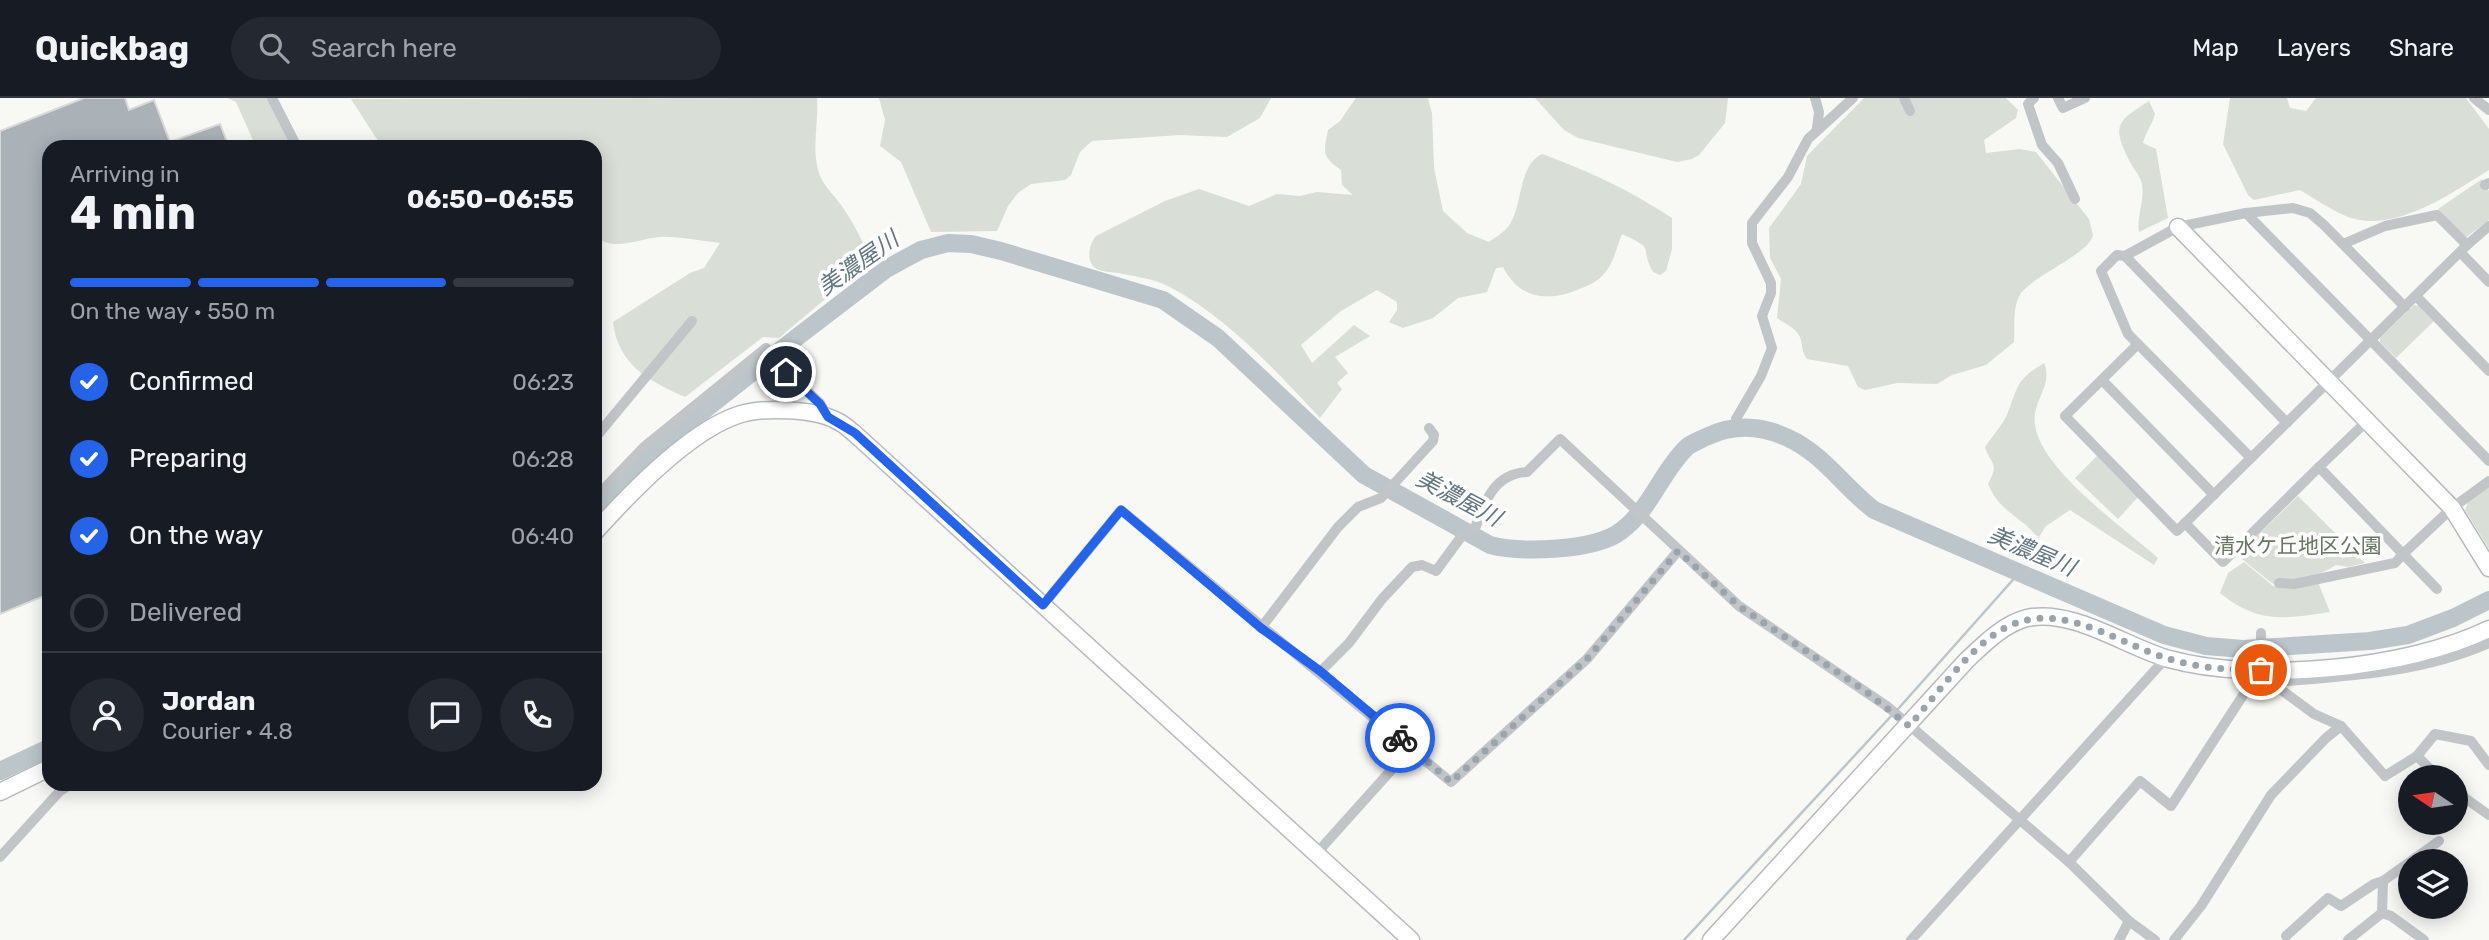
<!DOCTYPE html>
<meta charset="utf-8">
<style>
:root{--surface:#171b24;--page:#242831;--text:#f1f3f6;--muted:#9ea1a6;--line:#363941;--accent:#2563eb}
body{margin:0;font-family:Rubik,"Noto Sans JP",sans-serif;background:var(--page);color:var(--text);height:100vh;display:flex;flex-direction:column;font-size:26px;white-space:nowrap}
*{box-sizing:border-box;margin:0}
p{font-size:23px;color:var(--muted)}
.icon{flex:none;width:38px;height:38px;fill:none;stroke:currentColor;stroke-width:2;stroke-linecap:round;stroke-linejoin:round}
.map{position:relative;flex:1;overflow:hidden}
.drawer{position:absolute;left:42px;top:42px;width:560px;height:651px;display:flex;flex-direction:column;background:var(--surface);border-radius:21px;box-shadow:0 4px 18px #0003}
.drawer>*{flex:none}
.needle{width:46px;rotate:283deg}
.buttons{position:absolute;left:2398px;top:667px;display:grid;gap:14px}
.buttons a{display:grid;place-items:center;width:70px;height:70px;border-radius:50%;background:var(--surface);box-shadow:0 4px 18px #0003;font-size:35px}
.pin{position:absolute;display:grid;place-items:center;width:60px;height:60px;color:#fff;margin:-30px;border:4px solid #fff;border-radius:50%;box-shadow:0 2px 7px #0007}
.courier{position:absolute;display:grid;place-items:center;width:70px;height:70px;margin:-35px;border:5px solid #2563eb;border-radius:50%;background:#fff;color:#222;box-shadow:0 2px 9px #0007}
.overview em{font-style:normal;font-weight:700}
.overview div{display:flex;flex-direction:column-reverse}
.overview{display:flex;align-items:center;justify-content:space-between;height:119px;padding:0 28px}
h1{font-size:46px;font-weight:700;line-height:52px}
.bar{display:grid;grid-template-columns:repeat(4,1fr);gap:10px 7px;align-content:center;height:84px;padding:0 28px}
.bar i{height:9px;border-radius:5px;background:var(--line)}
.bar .active{background:var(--accent)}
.bar p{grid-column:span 4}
.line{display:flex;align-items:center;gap:18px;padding:0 28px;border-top:2px solid var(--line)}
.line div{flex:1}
.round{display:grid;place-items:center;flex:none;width:74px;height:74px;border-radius:37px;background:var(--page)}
ol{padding:0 28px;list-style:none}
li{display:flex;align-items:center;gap:21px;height:77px}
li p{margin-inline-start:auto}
li .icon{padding:7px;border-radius:50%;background:var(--accent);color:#fff;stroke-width:4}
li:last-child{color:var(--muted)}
li i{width:38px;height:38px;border:4px solid var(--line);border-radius:50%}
header{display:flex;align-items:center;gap:42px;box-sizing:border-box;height:98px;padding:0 35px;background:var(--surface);border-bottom:2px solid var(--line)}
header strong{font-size:33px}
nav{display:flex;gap:38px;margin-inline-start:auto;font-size:24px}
.search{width:490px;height:63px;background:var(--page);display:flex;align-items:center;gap:18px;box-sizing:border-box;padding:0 24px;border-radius:38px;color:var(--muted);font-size:26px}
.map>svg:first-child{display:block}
.green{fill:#d9ded6}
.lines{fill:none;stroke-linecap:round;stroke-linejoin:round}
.stream{stroke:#bbc5ca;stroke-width:2.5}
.river{stroke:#bbc5ca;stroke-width:18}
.building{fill:#aab1b7;stroke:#d9d9d7;stroke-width:2}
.secondary-casing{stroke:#b6babf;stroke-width:19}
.street{stroke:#c1c5c8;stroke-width:10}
.secondary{stroke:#fff;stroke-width:16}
.done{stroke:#9aa4ac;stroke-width:7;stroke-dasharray:0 12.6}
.route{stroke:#2563eb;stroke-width:9}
.labels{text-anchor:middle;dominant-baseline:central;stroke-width:7;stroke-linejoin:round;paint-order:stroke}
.park-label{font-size:21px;fill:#667762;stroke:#fff}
.water-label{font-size:23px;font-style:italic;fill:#637781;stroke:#fff}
</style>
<header>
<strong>Quickbag</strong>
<div class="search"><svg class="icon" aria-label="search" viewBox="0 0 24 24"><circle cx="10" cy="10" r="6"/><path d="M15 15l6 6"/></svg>Search here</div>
<nav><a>Map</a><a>Layers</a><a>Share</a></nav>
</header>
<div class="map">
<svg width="2489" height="842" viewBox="0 0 2489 842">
<rect width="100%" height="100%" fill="#f8f8f5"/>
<g class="green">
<polygon points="227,0 272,0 293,49 256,49 236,4"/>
<path d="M 817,0 C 819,25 811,50 819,75 C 822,86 834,97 841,107 C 849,118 870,152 868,165 L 779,240 L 763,239 L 685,299 C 649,283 618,267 613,224 L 690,175 L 704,170 L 720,145 C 701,143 678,138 659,139 C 638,141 613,154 595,138 L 595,49 L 382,49 L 351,1 Z"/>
<polygon points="879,0 1271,0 1260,20 1227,39 1179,37 1092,43 1080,54 1071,77 1065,82 1031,86 1018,95 1008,108 997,133 931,134 901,64 880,48 885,22"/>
<path d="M 1356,0 L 1428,0 L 1432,15 L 1434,70 L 1443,113 L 1467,135 L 1489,144 C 1496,139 1506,133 1510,126 C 1523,105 1518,68 1542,56 C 1589,73 1631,93 1672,120 L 1672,151 L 1666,173 L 1660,177 L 1653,174 C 1638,148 1659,153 1622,136 C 1616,151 1613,168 1601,179 C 1592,187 1582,190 1572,194 C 1542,204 1518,198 1503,169 L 1496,170 L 1487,194 L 1458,200 L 1433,220 L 1403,230 L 1389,224 L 1397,212 L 1397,204 L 1377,192 L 1341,213 L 1301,247 L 1312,265 L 1354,227 L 1370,238 L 1335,259 L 1348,275 L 1337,285 L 1342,291 L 1320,320 C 1275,272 1228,220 1170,189 C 1154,181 1135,178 1118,175 C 1112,174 1102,174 1097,171 C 1085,165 1089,146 1096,138 L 1165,103 L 1199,91 L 1249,108 L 1277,96 L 1300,98 L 1317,94 L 1353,97 L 1342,87 L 1341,72 C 1321,58 1324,54 1328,32 L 1340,23 Z"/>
<polygon points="1535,0 1728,0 1728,1 1725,25 1699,57 1692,61 1677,64 1578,40 1564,32"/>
<path d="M 1864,0 L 2006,0 L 2018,12 L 2016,20 L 1984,42 L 1986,55 L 2020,51 L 2036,54 L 2089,121 L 2093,137 C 2089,156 2036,176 2021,195 C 2012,208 2015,230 2014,244 L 1986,267 L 1952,277 L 1937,286 L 1897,285 L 1865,292 L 1858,289 L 1848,268 L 1807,261 C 1801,253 1803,247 1800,239 C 1796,230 1784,225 1777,220 L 1781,181 L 1770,160 L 1769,130 L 1801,86 L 1807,58 Z"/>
<path d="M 2230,0 L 2287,0 L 2290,10 L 2306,13 L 2316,0 L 2466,0 L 2489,31 L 2489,72 C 2452,95 2394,136 2348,119 C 2331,112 2315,101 2300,92 L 2254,102 L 2248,97 L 2223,46 Z"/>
<path d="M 2149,3 L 2155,16 C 2152,27 2146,33 2143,45 L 2156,51 L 2168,120 L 2139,134 C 2136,118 2145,104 2142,86 C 2140,77 2133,71 2129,62 C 2111,26 2118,23 2149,3 Z"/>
<polygon points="2482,81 2489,93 2489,122 2465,140 2438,111"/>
<polygon points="2414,207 2419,208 2434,223 2396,260 2380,244 2380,240"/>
<path d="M 2044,265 C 2054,288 2031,303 2035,327 C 2041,372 2124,430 2158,460 L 2154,467 L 2070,412 L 2046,428 L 2039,439 C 2032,435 2029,428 2022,424 C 2007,412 1996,405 1988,386 C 2000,364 1991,368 1985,349 C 1992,338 2002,328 2007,317 C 2018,288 2016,282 2044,265 Z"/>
<polygon points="2097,358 2138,399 2118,421 2075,380"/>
<polygon points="2489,388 2489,451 2465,412 2468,404"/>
<path d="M 2298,398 L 2365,465 L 2348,469 L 2336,467 C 2316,479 2301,484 2278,481 L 2273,486 L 2237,457 Z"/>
<path d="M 2244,464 L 2273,488 L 2318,484 L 2330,514 C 2283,521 2259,526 2220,495 L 2228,475 Z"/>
</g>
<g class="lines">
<g class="stream">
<polyline points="1898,611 2019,475"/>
<polyline points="1684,842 1893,616"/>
</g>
<g class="river">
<path d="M 595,417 L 651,354 L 796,240 L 886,171 L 921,152 L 948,145 L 971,146 L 1001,153 L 1163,202 L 1218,240 L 1364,377 L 1490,447 C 1521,455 1595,453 1621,433 C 1651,411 1661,374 1687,349 C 1692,345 1700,342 1706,339 C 1733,326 1761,327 1788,340 C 1822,355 1845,390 1874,412 L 2164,537 L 2206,548 L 2243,551 L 2370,543 L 2408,537 L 2453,520 L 2489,502"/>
<polyline points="0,673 49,650"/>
</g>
</g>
<polygon class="building" points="84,0 125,0 129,12 154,2 170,44 220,26 229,49 49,49 49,496 0,516 0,33"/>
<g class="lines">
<g class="secondary-casing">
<g id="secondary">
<polyline points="2178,129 2452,410 2489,470"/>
<path d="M 595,434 C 630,395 691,331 741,316 C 765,309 816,311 837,323 C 844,326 849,331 855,336 L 1411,842"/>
<polyline points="0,694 49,670"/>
<path d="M 1711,842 L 1966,563 C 1983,547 2003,526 2027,520 C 2073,510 2126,549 2169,561 C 2257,585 2407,571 2489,531"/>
</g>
</g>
<g class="street">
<polyline points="272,0 297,49"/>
<polyline points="1815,0 1819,14 1817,30"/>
<polyline points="1904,0 1910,13"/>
<polyline points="2034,0 2028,6 2042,47 2058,65 2075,101"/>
<polyline points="2058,0 2063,10 2085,0"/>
<polyline points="2474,0 2489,12"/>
<polyline points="2485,87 2489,85"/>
<polyline points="2246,115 2489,363"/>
<polyline points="2467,147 2489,128"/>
<polyline points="2461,155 2489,184"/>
<polyline points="2125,158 2178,129 2246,115 2293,110 2310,115 2324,127 2405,209"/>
<polyline points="2416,198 2489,273"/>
<polyline points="2138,246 2065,318 2177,433 2467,147 2437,117 2385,128 2343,146"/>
<polyline points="2102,282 2214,397"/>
<polyline points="1736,321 1761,278 1772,250 1762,218 1771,195 1771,185 1752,145 1752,125 1788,79 1808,41 1853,0"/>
<polyline points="595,340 692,223"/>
<polyline points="2251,360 2128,236 2101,173 2117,157 2125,158 2287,325"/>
<polyline points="2319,369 2367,323"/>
<polyline points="595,400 644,349 766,250 786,274 820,305 828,319"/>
<polyline points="2185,425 2223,464 2319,369 2403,456 2452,410 2489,383"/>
<path d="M 1472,431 L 1476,428 C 1485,402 1495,376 1527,374 L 1560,341 L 1739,508 L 1888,609 L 2069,764 L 2129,823 L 2155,842"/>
<polyline points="2279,485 2294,486 2395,465 2403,456 2437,491"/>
<polyline points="1043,507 1121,412 1451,684 1587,561 1678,453"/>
<polyline points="1261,530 1338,429 1358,409 1381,400 1433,343 1434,337 1429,330"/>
<polyline points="2261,572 2261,535"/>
<polyline points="1320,574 1349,545 1382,501 1412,469 1422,467 1436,473 1461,439"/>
<polyline points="2251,585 2280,591 2314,616 2341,628 2385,678 2417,658 2435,636 2471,643 2489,667"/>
<path d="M 2273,589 L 2275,584 C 2348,578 2421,575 2489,545"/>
<polyline points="2417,658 2438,679"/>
<polyline points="2455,693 2489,717"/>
<polyline points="1315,757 1412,649"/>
<polyline points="0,759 60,693 71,686"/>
<polyline points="2069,764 2140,683 2171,708 2251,585 2252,572"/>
<polyline points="2382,815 2383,783"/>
<polyline points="2286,838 2328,800 2341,808 2374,786 2383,783 2439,743"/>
<polyline points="1911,842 2166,560"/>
<polyline points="2119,842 2129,823"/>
<polyline points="2174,842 2201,808 2271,697 2326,640 2341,628"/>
<polyline points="2348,842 2382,815 2391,818 2424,842"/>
</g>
<use href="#secondary" class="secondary"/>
</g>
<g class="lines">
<path class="done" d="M 1400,640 L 1451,684 L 1587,561 L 1678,453 L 1739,508 L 1864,592 L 1909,628 C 1934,600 1962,560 1992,538 C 2051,495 2108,541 2166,560 C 2196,570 2230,572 2261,572"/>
<polyline class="route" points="786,274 820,306 828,319 855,335 1043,507 1121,412 1261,530 1320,573 1400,640"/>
</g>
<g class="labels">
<g class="park-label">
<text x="2298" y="447">清水ケ丘地区公園</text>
</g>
<g class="water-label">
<text transform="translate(858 165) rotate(-35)">美濃屋川</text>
<text transform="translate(1459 400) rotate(28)">美濃屋川</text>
<text transform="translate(2032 453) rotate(23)">美濃屋川</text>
</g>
</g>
</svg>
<div class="buttons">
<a><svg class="needle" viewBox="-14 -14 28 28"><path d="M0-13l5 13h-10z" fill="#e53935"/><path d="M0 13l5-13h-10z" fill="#9ea1a6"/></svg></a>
<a><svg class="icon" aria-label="layers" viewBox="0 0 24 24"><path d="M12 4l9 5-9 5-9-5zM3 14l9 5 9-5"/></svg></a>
</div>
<div class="pin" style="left:2261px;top:572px;background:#ea580c"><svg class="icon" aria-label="bag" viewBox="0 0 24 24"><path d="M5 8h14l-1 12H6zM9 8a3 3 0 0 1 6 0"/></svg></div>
<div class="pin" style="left:786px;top:274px;background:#1f2937"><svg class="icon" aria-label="home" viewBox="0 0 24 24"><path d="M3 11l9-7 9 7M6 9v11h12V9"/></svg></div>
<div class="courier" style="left:1400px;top:640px"><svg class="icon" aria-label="bike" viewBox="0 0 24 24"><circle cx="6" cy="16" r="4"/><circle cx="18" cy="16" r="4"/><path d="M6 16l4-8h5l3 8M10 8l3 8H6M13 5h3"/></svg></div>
<section class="drawer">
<div class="overview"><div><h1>4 min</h1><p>Arriving in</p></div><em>06:50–06:55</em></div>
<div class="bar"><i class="active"></i><i class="active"></i><i class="active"></i><i></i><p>On the way · 550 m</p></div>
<ol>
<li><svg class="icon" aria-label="check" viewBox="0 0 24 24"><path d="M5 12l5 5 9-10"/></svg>Confirmed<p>06:23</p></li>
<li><svg class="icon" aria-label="check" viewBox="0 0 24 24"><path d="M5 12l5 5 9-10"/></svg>Preparing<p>06:28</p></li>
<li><svg class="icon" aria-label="check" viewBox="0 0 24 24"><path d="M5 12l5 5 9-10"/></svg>On the way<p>06:40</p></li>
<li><i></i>Delivered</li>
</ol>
<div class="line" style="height:126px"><a class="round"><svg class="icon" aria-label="person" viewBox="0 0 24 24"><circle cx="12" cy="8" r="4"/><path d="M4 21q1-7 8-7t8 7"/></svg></a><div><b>Jordan</b><p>Courier · 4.8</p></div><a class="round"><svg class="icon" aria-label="chat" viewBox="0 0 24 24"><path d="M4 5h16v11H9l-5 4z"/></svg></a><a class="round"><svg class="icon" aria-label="phone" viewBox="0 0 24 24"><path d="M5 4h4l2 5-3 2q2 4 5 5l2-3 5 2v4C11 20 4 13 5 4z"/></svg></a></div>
</section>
</div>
